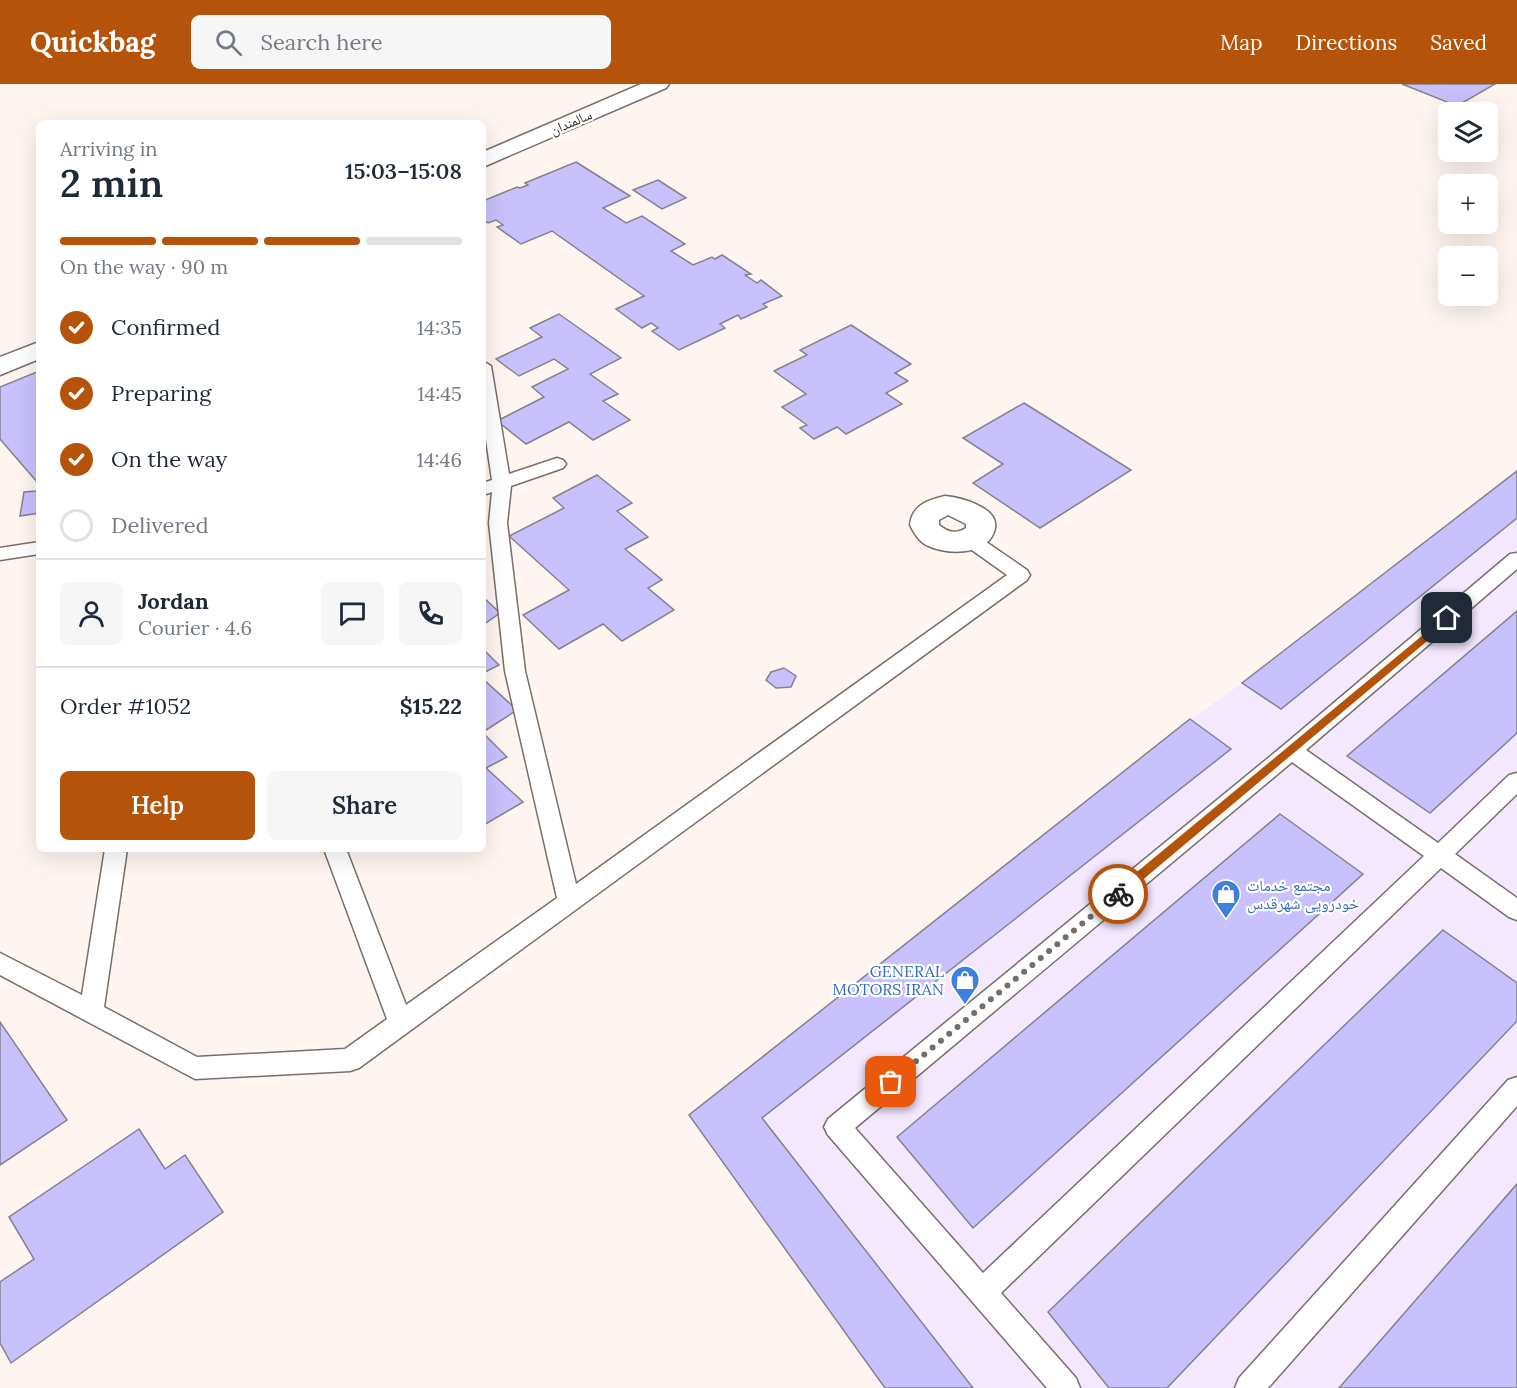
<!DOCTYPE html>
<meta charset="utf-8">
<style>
:root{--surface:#fff;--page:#f6f6f7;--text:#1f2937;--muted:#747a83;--line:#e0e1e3;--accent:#b45309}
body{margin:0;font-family:Lora,"Noto Naskh Arabic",serif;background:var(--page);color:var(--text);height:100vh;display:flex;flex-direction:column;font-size:22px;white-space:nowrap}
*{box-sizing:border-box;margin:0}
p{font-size:20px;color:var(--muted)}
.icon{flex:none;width:33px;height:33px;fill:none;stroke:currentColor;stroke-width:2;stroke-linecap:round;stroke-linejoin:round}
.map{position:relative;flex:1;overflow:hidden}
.panel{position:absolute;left:36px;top:36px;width:450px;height:732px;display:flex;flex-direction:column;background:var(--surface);border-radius:9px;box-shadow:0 6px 24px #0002}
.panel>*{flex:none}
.fabs{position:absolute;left:1438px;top:18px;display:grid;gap:12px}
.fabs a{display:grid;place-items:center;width:60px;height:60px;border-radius:9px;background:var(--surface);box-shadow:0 6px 24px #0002;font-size:30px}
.pin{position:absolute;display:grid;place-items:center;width:51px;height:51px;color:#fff;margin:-26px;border-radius:12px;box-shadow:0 3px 9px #0006}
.courier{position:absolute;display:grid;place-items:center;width:60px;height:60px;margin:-30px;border:4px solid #b45309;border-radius:50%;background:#fff;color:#222;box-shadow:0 2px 8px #0007}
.headline em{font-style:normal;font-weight:600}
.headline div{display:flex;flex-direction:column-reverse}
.headline{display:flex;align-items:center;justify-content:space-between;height:102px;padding:0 24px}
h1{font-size:39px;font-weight:600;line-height:45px}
.bar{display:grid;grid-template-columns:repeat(4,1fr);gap:9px 6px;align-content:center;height:72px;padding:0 24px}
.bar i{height:8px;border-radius:4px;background:var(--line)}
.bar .selected{background:var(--accent)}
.bar p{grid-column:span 4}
.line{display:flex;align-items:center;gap:15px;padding:0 24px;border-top:2px solid var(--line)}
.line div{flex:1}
.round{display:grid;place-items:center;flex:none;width:63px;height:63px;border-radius:9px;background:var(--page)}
ol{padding:0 24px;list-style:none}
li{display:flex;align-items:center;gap:18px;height:66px}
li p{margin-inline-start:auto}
li .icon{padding:6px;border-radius:50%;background:var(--accent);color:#fff;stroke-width:4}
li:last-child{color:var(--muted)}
li i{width:33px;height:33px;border:3px solid var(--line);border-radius:50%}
.primary-button{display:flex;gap:12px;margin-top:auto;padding:12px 24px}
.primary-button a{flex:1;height:69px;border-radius:9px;background:var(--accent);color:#fff;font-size:24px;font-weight:600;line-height:69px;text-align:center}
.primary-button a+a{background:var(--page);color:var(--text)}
header{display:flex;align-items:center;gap:36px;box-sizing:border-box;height:84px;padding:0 30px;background:var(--accent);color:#fff}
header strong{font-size:28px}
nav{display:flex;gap:33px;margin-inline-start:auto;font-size:21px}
.search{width:420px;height:54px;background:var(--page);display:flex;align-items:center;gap:15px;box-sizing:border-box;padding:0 21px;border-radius:9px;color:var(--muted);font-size:22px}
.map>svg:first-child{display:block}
.commercial{fill:#f3e8fd}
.building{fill:#c9c1fd;stroke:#83828e;stroke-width:1.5}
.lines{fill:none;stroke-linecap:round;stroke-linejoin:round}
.service-casing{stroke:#7a6e67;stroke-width:3}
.minor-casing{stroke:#7a6e67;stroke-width:3}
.tertiary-casing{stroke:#7a6e67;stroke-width:3}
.service{fill:#fff;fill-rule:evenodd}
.minor{fill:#fff;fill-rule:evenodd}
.tertiary{fill:#fff;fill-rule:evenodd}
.route{fill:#b45309}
.done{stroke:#746d6a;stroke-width:6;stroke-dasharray:0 10.8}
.labels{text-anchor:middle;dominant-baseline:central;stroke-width:4.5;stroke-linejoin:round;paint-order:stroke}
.far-street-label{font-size:14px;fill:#292421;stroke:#fff}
.shop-label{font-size:16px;fill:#366cbe;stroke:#fff;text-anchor:start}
</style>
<header>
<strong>Quickbag</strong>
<div class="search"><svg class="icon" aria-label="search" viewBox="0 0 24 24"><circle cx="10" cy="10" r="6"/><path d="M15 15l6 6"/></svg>Search here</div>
<nav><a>Map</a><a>Directions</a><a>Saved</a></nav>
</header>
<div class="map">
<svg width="1517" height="1304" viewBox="0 0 1517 1304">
<rect width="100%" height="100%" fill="#fef5f1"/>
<polygon class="commercial" points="1517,387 1517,1304 885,1304 689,1031 1183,641 1242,599"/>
<g class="building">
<polygon points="1402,0 1495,0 1457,22"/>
<polygon points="576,78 630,112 603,124 626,139 642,132 685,160 671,167 693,181 712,173 715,175 722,171 751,190 745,191 757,199 761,196 782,212 763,220 767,223 741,235 738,231 720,240 725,244 679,266 652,247 658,244 651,239 642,244 616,225 644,212 552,147 521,160 497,143 503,141 496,136 488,139 483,135 483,117 517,103 520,104 528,101 525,99"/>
<polygon points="658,96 686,114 662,125 633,106"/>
<polygon points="559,230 621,274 590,290 618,310 603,317 630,336 593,356 569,338 526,360 497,337 544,313 532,303 568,285 554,275 519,292 496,275 542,253 530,244"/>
<polygon points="851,241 911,280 895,289 908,297 886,309 902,320 846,350 837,343 814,355 800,344 807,341 782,323 806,310 774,287 807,271 800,266"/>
<polygon points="39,287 39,429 20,432 24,408 37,407 38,399 0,355 0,303"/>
<polygon points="1024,319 1131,386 1040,444 973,399 1003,380 963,354"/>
<polygon points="1517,387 1517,434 1281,625 1242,599"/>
<polygon points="597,391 632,419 617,427 648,453 625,465 662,496 648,504 674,526 622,557 603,540 559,565 523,531 569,506 509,452 564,424 553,414"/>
<polygon points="483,513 500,529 483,541"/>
<polygon points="1517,527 1517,649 1430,729 1347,672"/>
<polygon points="483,565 499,581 483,589"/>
<polygon points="784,584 796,592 791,603 776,604 766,596 771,588"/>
<polygon points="483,595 517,626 483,648"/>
<polygon points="1190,635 1231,665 762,1034 973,1304 885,1304 689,1031"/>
<polygon points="483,649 507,673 486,684 523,718 484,741"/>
<polygon points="1280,730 1363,790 973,1144 897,1053"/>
<polygon points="1443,846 1517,899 1517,937 1167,1304 1109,1304 1048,1228"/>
<polygon points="0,938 67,1036 0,1081"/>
<polygon points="139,1045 165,1085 185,1071 223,1128 11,1279 0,1259 0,1198 34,1175 9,1133"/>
<polygon points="1517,1100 1517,1304 1339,1304"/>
</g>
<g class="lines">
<g class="service-casing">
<g id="service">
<polygon points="483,277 491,282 509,390 557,374 563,376 566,380 563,384 511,402 507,439 525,587 576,800 1007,491 962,459 960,455 962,451 969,449 976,451 1027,486 1030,491 1027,496 359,984 350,987 195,995 0,891 0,869 82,911 105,765 127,765 104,923 197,973 345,965 387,935 324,765 346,765 406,921 557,814 505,587 489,439 492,408 483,411 483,399 492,396 483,335"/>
<polygon points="39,458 39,470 0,476 0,464"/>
<path d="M 1517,469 L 1517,485 L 1306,666 L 1438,759 L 1509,691 L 1517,689 L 1517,710 L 1455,770 L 1517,814 L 1517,836 L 1509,833 L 1441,784 L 1001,1209 L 1076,1294 L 1080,1304 L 1047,1304 L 828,1051 L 824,1043 L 828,1035 L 1284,661 L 1510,470 ZM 1292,678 L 1424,772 L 983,1189 L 855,1044 Z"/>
<polygon points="1517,993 1517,1022 1268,1304 1235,1304 1239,1294 1508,996"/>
</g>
</g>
<g class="minor-casing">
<path id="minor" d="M 945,412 C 959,413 999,423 995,444 C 990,473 942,472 923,459 C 917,454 913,447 910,441 C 912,421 928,416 945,412 ZM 948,431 L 966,440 L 966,444 C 956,450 949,449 939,441 L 939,436 Z"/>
</g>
<g class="tertiary-casing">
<g id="tertiary">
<polygon points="641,0 669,0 666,4 483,83 483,68"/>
<polygon points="39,258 39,275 0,291 0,273"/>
</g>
</g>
<use href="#service" class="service"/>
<use href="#minor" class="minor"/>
<use href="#tertiary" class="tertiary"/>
</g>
<polygon class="route" points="1447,531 1452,534 1451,537 1121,814 1114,814 1114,807"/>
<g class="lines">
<polyline class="done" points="891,998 1118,810"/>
</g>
<defs>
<g id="shop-pin" transform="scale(1.5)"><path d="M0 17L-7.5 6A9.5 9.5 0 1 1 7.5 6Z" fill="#3f7fe0" stroke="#fff"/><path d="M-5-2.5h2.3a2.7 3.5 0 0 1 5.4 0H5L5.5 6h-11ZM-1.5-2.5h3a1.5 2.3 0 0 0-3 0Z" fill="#fff"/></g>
</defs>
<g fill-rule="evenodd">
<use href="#shop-pin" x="1226" y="810"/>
<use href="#shop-pin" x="965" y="896"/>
</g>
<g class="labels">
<g class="far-street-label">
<text transform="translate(571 38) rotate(-23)">سالمندان</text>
</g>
<g class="shop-label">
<text x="1247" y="801">مجتمع خدمات<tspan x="1247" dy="18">خودرویی شهرقدس</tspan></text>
<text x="944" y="887" text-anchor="end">GENERAL<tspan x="944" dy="18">MOTORS IRAN</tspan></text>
</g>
</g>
</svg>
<div class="fabs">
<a><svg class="icon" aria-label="layers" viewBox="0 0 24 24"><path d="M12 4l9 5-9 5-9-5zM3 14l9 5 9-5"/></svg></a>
<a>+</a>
<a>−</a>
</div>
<div class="pin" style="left:891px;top:998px;background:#ea580c"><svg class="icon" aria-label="bag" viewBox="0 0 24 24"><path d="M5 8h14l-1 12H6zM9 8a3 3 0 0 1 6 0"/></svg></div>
<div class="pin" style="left:1447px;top:534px;background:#1f2937"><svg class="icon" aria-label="home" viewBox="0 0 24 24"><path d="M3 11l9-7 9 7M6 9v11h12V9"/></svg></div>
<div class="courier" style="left:1118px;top:810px"><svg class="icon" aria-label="bike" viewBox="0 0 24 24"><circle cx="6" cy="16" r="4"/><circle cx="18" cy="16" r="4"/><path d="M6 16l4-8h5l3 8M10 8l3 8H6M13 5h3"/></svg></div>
<section class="panel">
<div class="headline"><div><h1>2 min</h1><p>Arriving in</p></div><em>15:03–15:08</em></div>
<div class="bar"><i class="selected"></i><i class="selected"></i><i class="selected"></i><i></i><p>On the way · 90 m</p></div>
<ol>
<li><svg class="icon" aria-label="check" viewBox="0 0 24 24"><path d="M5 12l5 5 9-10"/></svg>Confirmed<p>14:35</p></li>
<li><svg class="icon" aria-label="check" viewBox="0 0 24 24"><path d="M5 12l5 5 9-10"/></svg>Preparing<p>14:45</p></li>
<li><svg class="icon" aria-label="check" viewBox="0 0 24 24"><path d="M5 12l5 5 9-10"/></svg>On the way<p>14:46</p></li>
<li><i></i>Delivered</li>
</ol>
<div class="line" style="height:108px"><a class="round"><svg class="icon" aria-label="person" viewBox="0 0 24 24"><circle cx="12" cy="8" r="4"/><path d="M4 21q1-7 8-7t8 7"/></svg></a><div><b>Jordan</b><p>Courier · 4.6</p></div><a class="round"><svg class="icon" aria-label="chat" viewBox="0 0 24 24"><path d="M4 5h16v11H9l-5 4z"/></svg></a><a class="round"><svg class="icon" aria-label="phone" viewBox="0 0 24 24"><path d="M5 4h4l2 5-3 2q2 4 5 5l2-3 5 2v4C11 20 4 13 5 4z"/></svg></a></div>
<div class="line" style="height:78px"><div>Order #1052</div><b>$15.22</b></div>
<div class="primary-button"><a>Help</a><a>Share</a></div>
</section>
</div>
